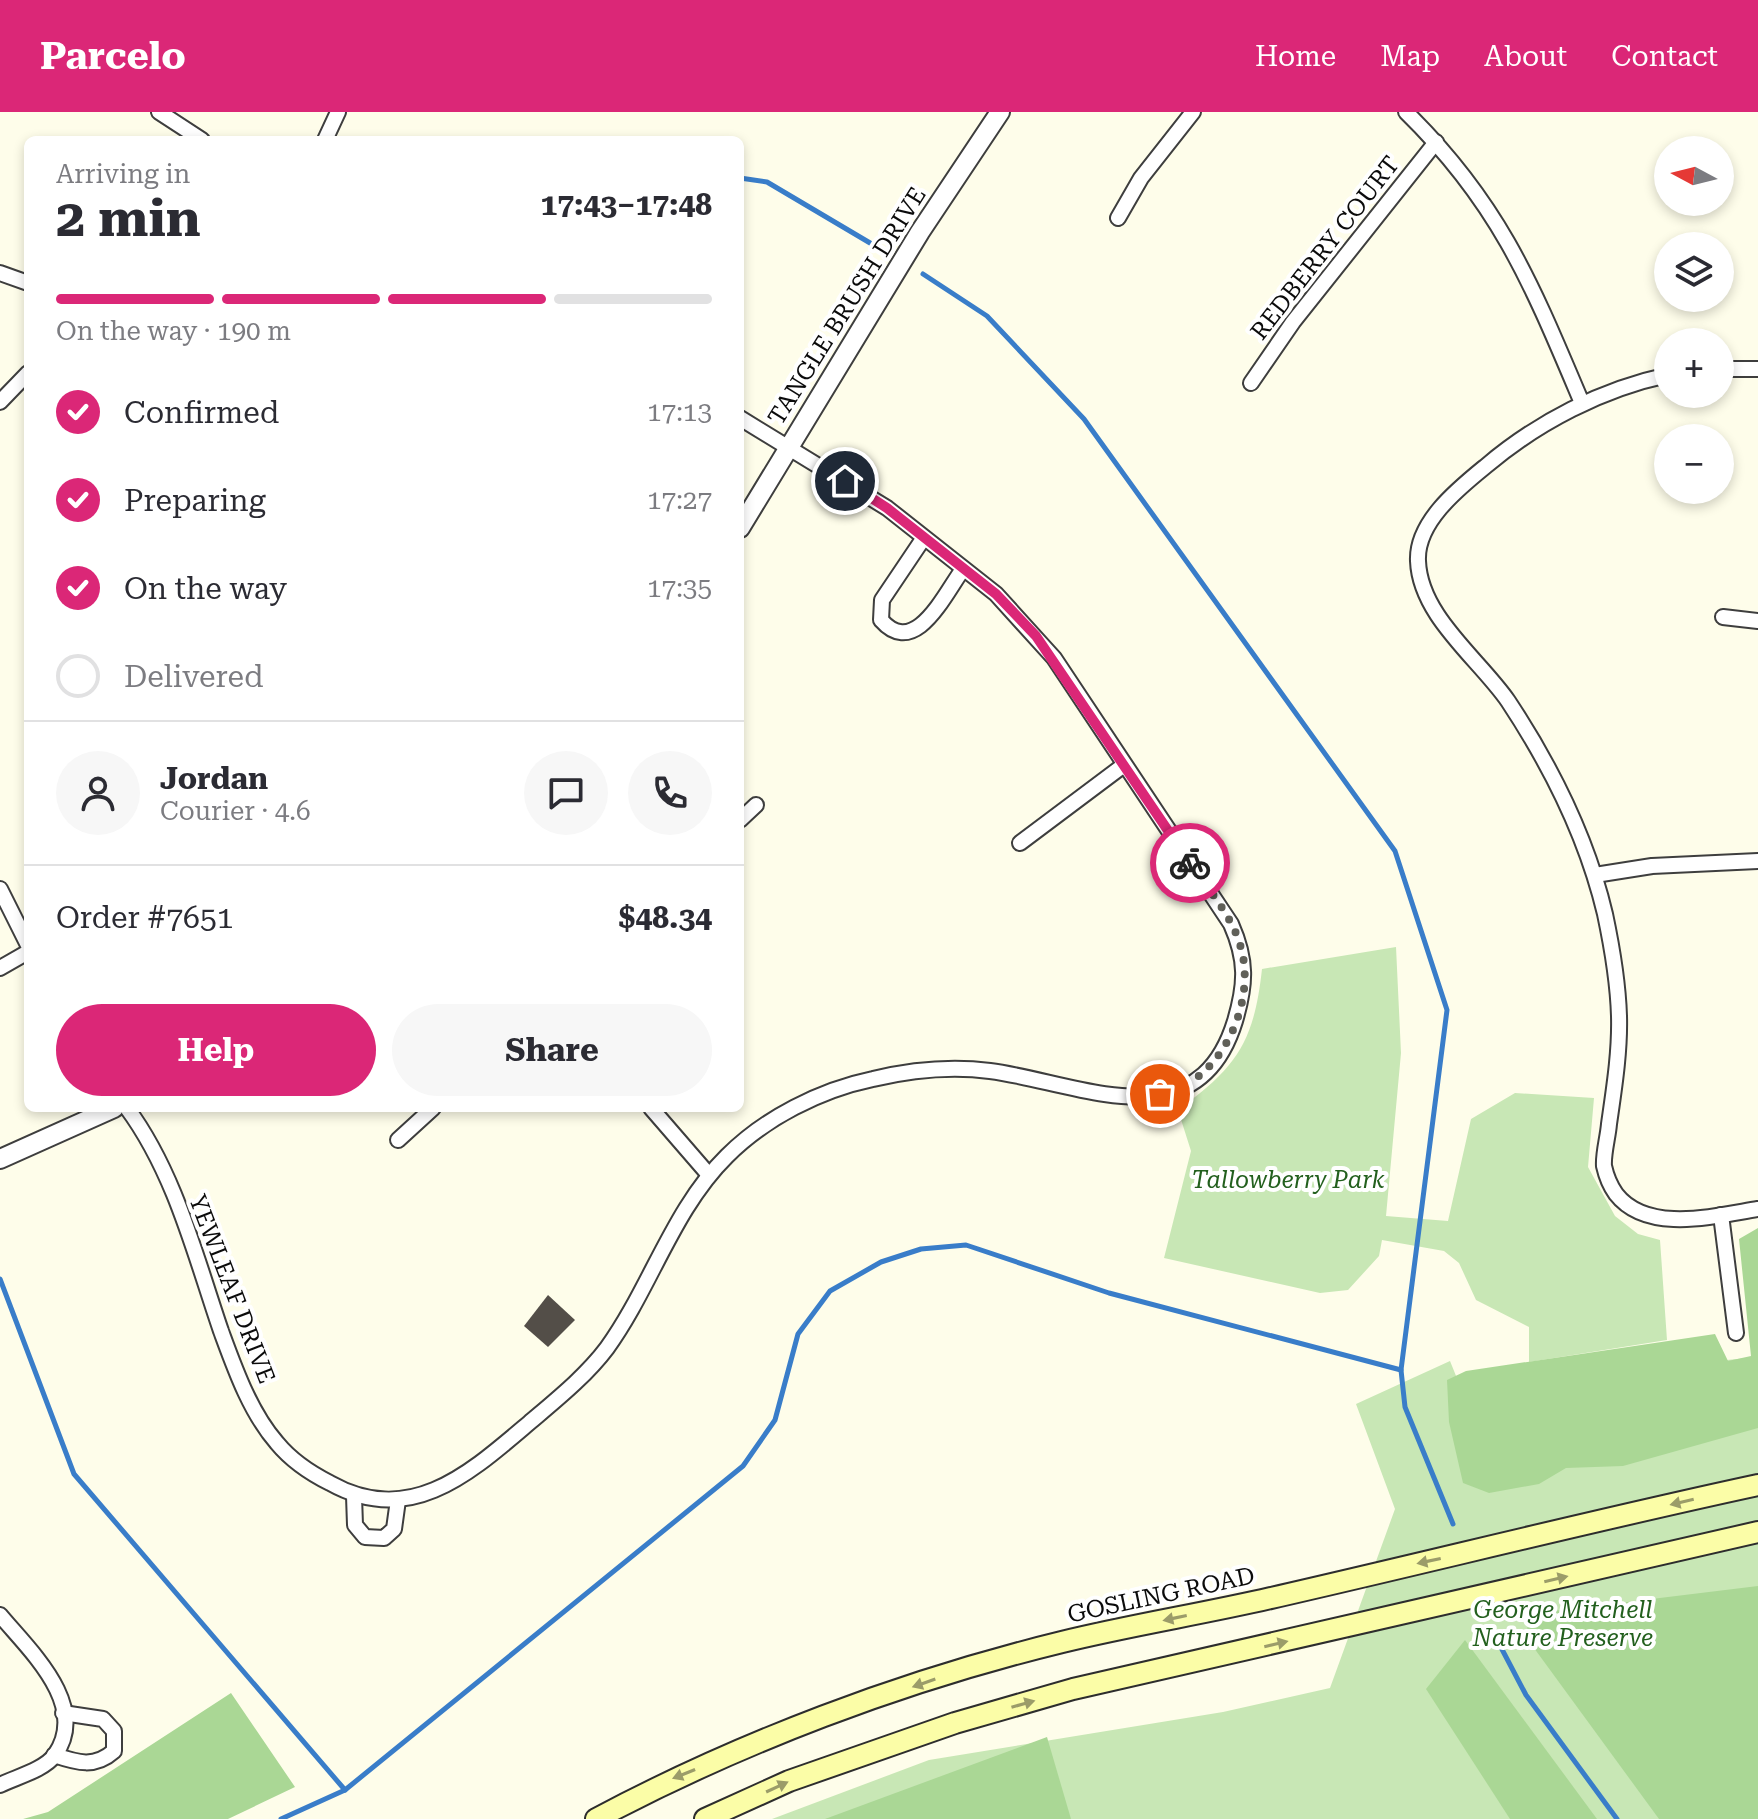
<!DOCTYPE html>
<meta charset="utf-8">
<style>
:root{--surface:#fff;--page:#f7f7f7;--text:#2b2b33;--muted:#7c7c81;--line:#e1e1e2;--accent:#db2777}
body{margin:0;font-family:"Roboto Serif",serif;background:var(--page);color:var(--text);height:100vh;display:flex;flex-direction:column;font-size:30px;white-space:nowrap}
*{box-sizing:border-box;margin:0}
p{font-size:26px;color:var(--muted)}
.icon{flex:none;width:44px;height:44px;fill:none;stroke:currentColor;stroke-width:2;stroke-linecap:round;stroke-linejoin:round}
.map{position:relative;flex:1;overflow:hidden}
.side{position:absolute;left:24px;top:24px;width:720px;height:976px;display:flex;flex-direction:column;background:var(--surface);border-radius:12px;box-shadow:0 4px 12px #0003}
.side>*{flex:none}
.needle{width:52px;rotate:277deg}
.buttons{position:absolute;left:1654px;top:24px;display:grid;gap:16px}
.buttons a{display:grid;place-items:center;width:80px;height:80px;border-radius:50%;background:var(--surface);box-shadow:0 4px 12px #0003;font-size:40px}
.pin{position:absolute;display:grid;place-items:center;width:68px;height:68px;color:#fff;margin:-34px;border:4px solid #fff;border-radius:50%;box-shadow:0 2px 8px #0007}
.courier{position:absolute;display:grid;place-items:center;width:80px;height:80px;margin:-40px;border:6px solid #db2777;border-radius:50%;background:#fff;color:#222;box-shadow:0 2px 10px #0007}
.overview em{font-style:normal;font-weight:700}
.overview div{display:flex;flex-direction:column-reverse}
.overview{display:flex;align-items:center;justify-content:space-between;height:136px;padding:0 32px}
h1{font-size:52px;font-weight:700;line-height:60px}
.bar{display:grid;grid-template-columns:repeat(4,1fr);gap:12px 8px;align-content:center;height:96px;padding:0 32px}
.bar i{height:10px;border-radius:6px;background:var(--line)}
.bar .active{background:var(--accent)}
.bar p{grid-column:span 4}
.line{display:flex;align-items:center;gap:20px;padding:0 32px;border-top:2px solid var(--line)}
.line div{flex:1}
.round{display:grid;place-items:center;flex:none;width:84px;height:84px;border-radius:42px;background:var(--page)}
ol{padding:0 32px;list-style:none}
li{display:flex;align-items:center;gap:24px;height:88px}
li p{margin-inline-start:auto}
li .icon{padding:8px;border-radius:50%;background:var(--accent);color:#fff;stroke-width:4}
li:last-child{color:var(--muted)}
li i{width:44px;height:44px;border:4px solid var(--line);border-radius:50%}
.cta{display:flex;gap:16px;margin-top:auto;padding:16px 32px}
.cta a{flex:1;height:92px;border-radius:48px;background:var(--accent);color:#fff;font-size:32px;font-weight:700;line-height:92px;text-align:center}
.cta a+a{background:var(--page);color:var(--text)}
header{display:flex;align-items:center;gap:48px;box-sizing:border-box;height:112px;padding:0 40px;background:var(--accent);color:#fff}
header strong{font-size:38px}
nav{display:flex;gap:44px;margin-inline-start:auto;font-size:28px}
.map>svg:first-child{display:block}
.green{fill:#c8e7b5}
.forest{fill:#aad795}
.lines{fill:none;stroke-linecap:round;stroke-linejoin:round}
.stream{stroke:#397dc9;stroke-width:5}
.building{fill:#534e48}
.minor-casing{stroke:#3e3e3e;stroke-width:18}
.tertiary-casing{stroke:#3e3e3e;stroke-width:22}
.secondary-casing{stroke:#2d2d2d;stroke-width:24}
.minor{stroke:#fff;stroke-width:14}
.tertiary{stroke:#fff;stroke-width:18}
.secondary{stroke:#fbfda7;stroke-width:20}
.oneway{fill:#9b9c69}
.done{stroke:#606059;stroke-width:8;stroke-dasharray:0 14.4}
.route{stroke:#db2777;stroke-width:10}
.labels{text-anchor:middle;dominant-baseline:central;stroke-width:8;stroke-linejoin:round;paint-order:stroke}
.street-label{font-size:24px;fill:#0b0b0b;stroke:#fff}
.park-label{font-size:24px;font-style:italic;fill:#23601e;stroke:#fff}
</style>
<header>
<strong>Parcelo</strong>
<nav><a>Home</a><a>Map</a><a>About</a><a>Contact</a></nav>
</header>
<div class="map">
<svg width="1758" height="1707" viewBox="0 0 1758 1707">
<rect width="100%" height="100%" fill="#fefdea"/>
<g class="green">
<path d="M 1396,835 L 1401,941 L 1386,1104 L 1448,1109 L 1471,1007 L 1515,981 L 1594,986 L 1588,1055 L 1615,1104 L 1638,1122 L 1660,1128 L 1667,1228 L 1529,1250 L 1529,1215 L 1476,1188 L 1459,1151 L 1444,1139 L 1382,1128 L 1379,1144 L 1348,1178 L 1320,1181 L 1164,1146 L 1191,1039 L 1178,998 C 1237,955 1254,930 1262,857 Z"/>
<polygon points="1758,1245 1758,1707 772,1707 929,1648 1223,1600 1330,1576 1395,1397 1356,1292 1450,1249 1467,1291 1706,1250"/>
</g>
<g class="forest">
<polygon points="1758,1116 1758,1316 1623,1354 1566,1356 1539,1372 1489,1381 1463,1371 1449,1310 1447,1268 1466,1259 1715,1222 1728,1249 1751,1244 1739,1127"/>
<polygon points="1758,1474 1758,1707 1659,1707 1534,1536 1527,1521 1528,1508 1537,1501"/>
<polygon points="1465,1528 1597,1707 1510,1707 1426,1577"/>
<polygon points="231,1581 295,1675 228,1707 23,1707 48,1700"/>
<polygon points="1047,1625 1071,1707 825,1707"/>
</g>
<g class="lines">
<g class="stream">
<polyline points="740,66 767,70 887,141"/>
<polyline points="923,162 987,204 1084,307 1395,739 1447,898 1401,1258 1405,1295 1453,1412"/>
<polyline points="0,1167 74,1362 345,1678"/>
<polyline points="1495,1524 1526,1583 1617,1707"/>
<polyline points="281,1707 345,1678 743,1354 775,1308 798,1222 830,1179 881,1150 921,1137 966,1133 1109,1181 1401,1258"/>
</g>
</g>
<polygon class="building" points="548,1183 575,1208 548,1235 524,1214"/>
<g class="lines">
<g class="minor-casing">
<g id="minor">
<polyline points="159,0 202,28"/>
<path d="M 1406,0 C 1500,92 1532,173 1582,291"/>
<polyline points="325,28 338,0"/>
<polyline points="1118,106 1141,66 1193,0"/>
<polyline points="0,161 28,171"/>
<polyline points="1720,257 1758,257"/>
<path d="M 1668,263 C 1602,277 1538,310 1486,354 C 1459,376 1416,410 1418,449 C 1420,504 1479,547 1508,589 C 1551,654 1587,726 1605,802 C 1612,835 1618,870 1619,904 C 1620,940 1614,977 1609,1012 C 1608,1025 1603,1042 1604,1054 C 1606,1063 1611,1075 1616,1082 C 1647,1122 1715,1104 1758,1097"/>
<polyline points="1251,271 1293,210 1436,30"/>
<polyline points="0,290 28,261"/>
<path d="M 923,427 L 882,488 L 881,508 C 915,547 944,483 963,457"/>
<polyline points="1723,505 1758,509"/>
<polyline points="740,708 756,693"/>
<polyline points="1020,731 1124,653"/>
<polyline points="1595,763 1652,754 1758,749"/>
<polyline points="0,777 28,833"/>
<polyline points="0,856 28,840"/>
<path d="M 127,996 C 175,1061 195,1143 221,1219 C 235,1257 250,1300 277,1331 C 291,1348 310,1361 330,1371 C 410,1416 470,1361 529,1311 C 556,1288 586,1264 607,1236 C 651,1175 673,1097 727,1044 C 765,1006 820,978 873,967 C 911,958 951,954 990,959 C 1077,970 1197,1033 1235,909 C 1246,872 1247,848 1231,812 L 1054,546 L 996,482 L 887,396 L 740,306"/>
<polyline points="651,996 709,1063"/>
<polyline points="398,1028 433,996"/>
<polyline points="1721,1103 1736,1221"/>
<polyline points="354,1384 355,1413 365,1425 384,1426 394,1417 398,1388"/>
<path d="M 0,1503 C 29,1538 90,1593 55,1643 C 44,1658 16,1665 0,1673"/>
<path d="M 54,1643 C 78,1651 95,1656 114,1639 L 114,1619 L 103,1607 L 63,1601"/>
</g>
</g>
<g class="tertiary-casing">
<g id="tertiary">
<polyline points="740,416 920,120 1000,0"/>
<polyline points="0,1047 114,996"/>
</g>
</g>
<g class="secondary-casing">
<g id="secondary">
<path d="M 596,1707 C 741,1630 902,1569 1062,1530 C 1131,1513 1202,1502 1271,1486 C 1433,1449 1595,1408 1758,1373"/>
<polyline points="705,1707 789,1669 955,1611 1073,1577 1758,1420"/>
</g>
</g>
<use href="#minor" class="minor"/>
<use href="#tertiary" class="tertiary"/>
<use href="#secondary" class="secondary"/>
</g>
<defs><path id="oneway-solid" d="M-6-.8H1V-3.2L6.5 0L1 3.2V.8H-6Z" transform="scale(2)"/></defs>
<g class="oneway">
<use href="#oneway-solid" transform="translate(1682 1390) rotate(167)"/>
<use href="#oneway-solid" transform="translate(1429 1449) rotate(168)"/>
<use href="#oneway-solid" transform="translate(1556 1467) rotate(-13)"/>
<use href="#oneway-solid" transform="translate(1175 1506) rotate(168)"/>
<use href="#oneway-solid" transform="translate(1276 1532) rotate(-13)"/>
<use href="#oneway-solid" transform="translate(924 1571) rotate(161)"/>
<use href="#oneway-solid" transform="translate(1023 1592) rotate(-16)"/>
<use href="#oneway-solid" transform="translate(684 1662) rotate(158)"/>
<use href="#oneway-solid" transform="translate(777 1675) rotate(-25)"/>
</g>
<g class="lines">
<path class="done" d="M 1160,982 C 1220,972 1257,892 1241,836 C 1233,805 1208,777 1190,751"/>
<polyline class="route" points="845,369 887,396 996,482 1036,524 1190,751"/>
</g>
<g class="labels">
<g class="street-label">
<text transform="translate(1325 136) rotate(-52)">REDBERRY COURT</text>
<text transform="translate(847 194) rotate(-58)">TANGLE BRUSH DRIVE</text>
<text transform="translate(232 1177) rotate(69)">YEWLEAF DRIVE</text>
<text transform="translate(1161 1483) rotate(-12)">GOSLING ROAD</text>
</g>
<g class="park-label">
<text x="1288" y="1068">Tallowberry Park</text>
<text x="1563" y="1498">George Mitchell<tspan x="1563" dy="28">Nature Preserve</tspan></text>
</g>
</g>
</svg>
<div class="buttons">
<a><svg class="needle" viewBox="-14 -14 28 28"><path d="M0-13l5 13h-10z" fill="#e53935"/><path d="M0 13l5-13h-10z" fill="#7c7c81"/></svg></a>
<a><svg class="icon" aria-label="layers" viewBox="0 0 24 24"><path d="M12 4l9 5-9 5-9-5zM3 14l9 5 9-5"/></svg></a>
<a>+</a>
<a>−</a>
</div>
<div class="pin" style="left:1160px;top:982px;background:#ea580c"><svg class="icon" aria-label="bag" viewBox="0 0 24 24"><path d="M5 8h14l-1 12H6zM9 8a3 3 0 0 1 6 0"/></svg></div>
<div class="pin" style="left:845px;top:369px;background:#1f2937"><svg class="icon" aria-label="home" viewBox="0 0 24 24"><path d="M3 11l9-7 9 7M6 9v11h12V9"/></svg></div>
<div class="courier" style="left:1190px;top:751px"><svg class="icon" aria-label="bike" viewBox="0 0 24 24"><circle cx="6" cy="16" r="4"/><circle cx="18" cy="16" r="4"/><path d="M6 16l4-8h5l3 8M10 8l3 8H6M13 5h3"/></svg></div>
<section class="side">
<div class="overview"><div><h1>2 min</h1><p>Arriving in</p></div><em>17:43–17:48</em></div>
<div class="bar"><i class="active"></i><i class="active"></i><i class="active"></i><i></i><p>On the way · 190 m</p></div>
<ol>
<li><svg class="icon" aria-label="check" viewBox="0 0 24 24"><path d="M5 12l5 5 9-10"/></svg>Confirmed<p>17:13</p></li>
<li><svg class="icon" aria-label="check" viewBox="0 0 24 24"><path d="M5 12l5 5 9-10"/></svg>Preparing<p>17:27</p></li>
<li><svg class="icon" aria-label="check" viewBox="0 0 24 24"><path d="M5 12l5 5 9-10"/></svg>On the way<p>17:35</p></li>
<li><i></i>Delivered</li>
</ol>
<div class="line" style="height:144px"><a class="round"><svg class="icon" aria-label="person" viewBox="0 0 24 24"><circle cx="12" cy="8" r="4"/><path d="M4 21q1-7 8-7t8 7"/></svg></a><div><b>Jordan</b><p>Courier · 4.6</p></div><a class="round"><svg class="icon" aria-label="chat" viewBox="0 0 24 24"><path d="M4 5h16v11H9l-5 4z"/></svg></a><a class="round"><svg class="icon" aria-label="phone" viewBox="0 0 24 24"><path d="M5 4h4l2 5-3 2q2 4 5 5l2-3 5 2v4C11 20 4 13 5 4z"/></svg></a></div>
<div class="line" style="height:104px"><div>Order #7651</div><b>$48.34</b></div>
<div class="cta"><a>Help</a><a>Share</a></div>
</section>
</div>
